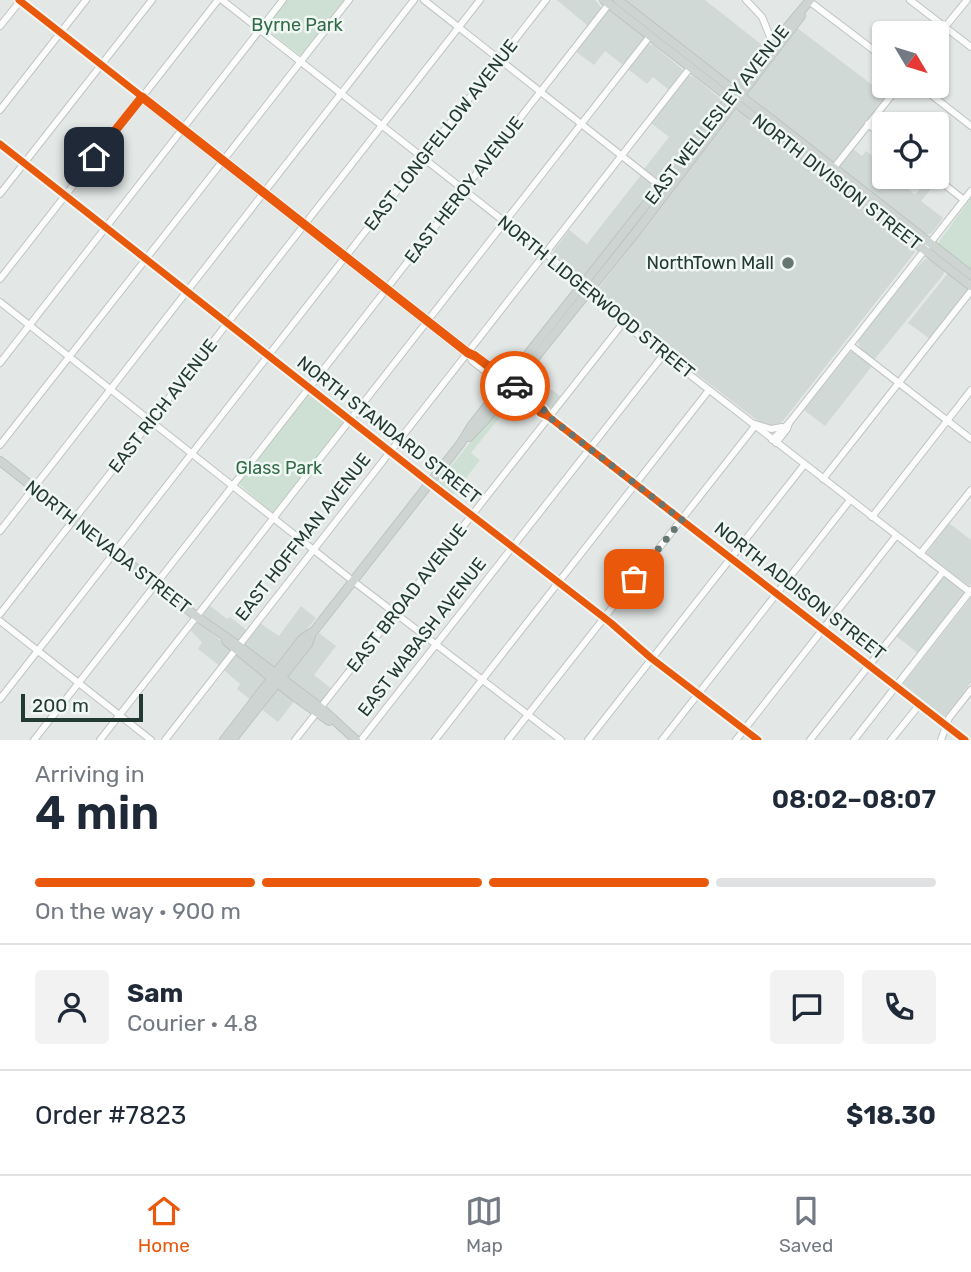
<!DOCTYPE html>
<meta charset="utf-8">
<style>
:root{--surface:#fff;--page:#f2f2f3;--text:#1f2937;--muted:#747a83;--line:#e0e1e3;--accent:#ea580c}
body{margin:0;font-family:Rubik,sans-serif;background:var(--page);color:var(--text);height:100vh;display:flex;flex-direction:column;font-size:26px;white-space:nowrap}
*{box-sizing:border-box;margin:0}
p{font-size:23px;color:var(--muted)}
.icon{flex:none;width:38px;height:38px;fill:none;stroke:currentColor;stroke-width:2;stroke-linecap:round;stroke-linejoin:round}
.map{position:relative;height:740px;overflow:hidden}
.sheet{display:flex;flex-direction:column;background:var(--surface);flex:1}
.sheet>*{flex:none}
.needle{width:46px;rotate:128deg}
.buttons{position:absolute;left:872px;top:21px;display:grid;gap:14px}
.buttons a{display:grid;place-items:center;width:77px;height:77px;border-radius:7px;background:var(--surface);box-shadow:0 2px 5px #0004;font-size:35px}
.scale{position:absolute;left:21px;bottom:18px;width:122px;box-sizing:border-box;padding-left:7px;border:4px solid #233933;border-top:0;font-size:19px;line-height:24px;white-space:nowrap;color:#233933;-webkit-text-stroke:5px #f1f7f4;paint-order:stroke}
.pin{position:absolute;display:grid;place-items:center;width:60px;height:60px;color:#fff;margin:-30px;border-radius:14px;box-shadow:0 4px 10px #0006}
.courier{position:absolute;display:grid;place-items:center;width:70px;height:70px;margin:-35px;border:5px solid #ea580c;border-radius:50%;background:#fff;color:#222;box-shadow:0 2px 9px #0007}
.headline em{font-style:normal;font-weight:600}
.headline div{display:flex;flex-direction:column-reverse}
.headline{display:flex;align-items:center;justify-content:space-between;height:119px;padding:0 35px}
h1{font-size:46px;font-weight:600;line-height:52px}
.bar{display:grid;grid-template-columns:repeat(4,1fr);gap:10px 7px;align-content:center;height:84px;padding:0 35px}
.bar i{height:9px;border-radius:5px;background:var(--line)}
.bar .on{background:var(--accent)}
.bar p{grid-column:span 4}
.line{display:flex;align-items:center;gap:18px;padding:0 35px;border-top:2px solid var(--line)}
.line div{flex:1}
.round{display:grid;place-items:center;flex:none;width:74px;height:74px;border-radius:7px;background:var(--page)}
.menu{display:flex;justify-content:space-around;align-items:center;height:98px;border-top:2px solid var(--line);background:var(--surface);font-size:19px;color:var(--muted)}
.menu a{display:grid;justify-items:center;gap:4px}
.menu .on{color:var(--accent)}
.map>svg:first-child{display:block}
.built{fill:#d1d9d6}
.green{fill:#cee0d3}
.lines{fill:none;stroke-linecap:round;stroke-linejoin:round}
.minor-casing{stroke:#c0c5c3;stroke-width:8}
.major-casing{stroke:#bcc4c2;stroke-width:10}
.minor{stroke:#fbfcfb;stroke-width:6}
.major{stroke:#ced4d2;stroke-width:8}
.cycleway-casing{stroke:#f1f7f4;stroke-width:11}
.cycleway{stroke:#e8590c;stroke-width:7}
.done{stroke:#667672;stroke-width:7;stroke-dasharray:0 12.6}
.route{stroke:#ea580c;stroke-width:9}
.poi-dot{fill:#667672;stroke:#f1f7f4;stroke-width:2.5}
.labels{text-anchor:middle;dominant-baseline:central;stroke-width:5;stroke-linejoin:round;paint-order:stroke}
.park-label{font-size:18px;fill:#326b48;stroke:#f1f7f4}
.street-label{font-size:18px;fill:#233933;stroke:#f1f7f4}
.poi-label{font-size:18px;fill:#233933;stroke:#f1f7f4;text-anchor:end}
</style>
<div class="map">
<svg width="971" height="740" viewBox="0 0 971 740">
<rect width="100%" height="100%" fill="#e3e8e6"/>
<g class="built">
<polygon points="557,0 595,0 602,8 588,26"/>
<polygon points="624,0 705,0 766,48 739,83 733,85"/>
<polygon points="609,9 643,34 644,38 623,65 605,51 594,65 575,51"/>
<polygon points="796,27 887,96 834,162 830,161 747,94"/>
<polygon points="647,44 653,45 683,70 669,90 653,77 647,84 628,69"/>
<polygon points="688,76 694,77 723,101 658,181 644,169 669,137 651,123"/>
<polygon points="736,110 745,114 749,120 911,246 915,252 783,421 773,428 762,424 612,309 597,290"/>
<polygon points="852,148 862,156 866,151 884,165 884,177 916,177 907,188 915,195 927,180 934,185 921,201 943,218 931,234 924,234 839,167"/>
<polygon points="641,175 655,188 585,279 552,253 569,230 587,244"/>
<polygon points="930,258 945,270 943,275 874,360 860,348 858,341 901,285 925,259"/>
<polygon points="948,273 967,287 967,291 930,339 908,323"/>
<polygon points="850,352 854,352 872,366 825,426 804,410"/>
<polygon points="531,365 548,378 544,384 561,397 551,409 519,386 519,383"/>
<polygon points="949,523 971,540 971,584 969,586 926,554"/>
<polygon points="942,577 945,577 964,593 918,653 896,636"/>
<polygon points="971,597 971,682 956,704 944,717 903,684"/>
<polygon points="209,605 227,619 230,617 248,631 239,641 204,616 203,612"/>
<polygon points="301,606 316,618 275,669 245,647 245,643 260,623 279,636"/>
<polygon points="195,623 199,623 230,648 231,652 220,666 198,649 202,642 190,630"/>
<polygon points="319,633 336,646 314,675 332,689 321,703 318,704 286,678"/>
<polygon points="236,655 239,656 266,678 252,701 237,689 240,684 224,670"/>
<polygon points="277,688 295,700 278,722 260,708"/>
</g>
<g class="green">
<polygon points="287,0 346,0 301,56 265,28"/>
<polygon points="971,198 971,270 938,243"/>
<polygon points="309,392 346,419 345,422 275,512 271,512 238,483"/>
<polygon points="507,397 513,397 534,413 533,415 512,402 471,453 480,460 453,495 439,484 439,481"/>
</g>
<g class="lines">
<g class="minor-casing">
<g id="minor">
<polyline points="19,0 468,353 475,356 543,409 549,417"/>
<polyline points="222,0 566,270 623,323 971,593"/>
<polyline points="424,0 660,186"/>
<polyline points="746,0 762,17 773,44"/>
<polyline points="910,0 971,47"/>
<polyline points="809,1 884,58"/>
<polyline points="0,26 21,0"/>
<polyline points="936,38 967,0"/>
<polyline points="920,86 971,126"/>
<polyline points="0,110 86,0"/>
<polyline points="868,124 884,137"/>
<polyline points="0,144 430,483 611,623 651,658 758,740"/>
<polyline points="833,169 899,86"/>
<polyline points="935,177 964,200"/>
<polyline points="0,194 152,0"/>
<polyline points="0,279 218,0"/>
<polyline points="0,302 353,581 561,740"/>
<polyline points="850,345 971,439"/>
<polyline points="468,353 472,361 540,414 549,417 965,740"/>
<polyline points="0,363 283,0"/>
<polyline points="755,424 771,429 782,427"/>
<polyline points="772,440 789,423 971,191"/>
<polyline points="776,443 787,429 789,423"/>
<polyline points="0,445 349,0"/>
<polyline points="823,479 971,291"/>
<polyline points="872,517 971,390"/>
<polyline points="0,531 414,0"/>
<polyline points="920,554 971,490"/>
<polyline points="0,614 480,0"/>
<polyline points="0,621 151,740"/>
<polyline points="0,699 546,0"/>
<polyline points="34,740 609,4"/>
<polyline points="100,740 650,36"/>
<polyline points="165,740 690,68"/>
<polyline points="295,740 623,323"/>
<polyline points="361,740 664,354"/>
<polyline points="435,740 709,390"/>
<polyline points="508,740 755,426"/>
<polyline points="588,740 804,465"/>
<polyline points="662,740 850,500"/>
<polyline points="736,740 896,536"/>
<polyline points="810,740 943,572"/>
<polyline points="854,740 971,590"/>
<polyline points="891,740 920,704"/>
<polyline points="941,740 949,718 971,690"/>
</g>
</g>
<g class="major-casing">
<g id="major">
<polyline points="604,0 971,286"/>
<polyline points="618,0 971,275"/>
<polyline points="469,437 486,419 636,232 801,16"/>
<polyline points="0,461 196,616 239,646 321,708 356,740"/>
<polyline points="226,641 295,697 329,721"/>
<polyline points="224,740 302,639 314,631 461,443 472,425 759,61 810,0"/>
<polyline points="232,740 308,644 312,633"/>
</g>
</g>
<use href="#minor" class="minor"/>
<use href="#major" class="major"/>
<g class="cycleway-casing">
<g id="cycleway">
<polyline points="19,0 468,353 475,356 543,409 549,417"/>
<polyline points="0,144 430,483 611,623 651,658 758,740"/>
<polyline points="540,413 549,417 965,740"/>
</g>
</g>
<use href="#cycleway" class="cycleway"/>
</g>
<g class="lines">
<polyline class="done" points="515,386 543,409 549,417 682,520 634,579"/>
<polyline class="route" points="94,157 142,97 468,353 475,356 515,386"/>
</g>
<circle class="poi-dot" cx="788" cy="263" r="7"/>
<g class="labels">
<g class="park-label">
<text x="297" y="25">Byrne Park</text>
<text x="279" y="468">Glass Park</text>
</g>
<g class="street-label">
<text transform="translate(717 115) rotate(-52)">EAST WELLESLEY AVENUE</text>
<text transform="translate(441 135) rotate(-52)">EAST LONGFELLOW AVENUE</text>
<text transform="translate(837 182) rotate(38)">NORTH DIVISION STREET</text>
<text transform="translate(464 190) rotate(-52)">EAST HEROY AVENUE</text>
<text transform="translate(596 297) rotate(39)">NORTH LIDGERWOOD STREET</text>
<text transform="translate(163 406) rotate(-52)">EAST RICH AVENUE</text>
<text transform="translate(389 430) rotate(38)">NORTH STANDARD STREET</text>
<text transform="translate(303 537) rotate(-52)">EAST HOFFMAN AVENUE</text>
<text transform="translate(108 547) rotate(38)">NORTH NEVADA STREET</text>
<text transform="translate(800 591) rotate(38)">NORTH ADDISON STREET</text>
<text transform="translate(407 598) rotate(-52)">EAST BROAD AVENUE</text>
<text transform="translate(422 637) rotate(-52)">EAST WABASH AVENUE</text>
</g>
<g class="poi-label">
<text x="774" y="263">NorthTown Mall</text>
</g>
</g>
</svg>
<div class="buttons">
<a><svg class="needle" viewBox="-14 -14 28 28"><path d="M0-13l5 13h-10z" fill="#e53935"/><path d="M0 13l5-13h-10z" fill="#747a83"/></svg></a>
<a><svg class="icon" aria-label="locate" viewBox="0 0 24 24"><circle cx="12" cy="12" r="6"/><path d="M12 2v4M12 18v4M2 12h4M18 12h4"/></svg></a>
</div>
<div class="scale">200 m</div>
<div class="pin" style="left:634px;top:579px;background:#ea580c"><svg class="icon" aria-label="bag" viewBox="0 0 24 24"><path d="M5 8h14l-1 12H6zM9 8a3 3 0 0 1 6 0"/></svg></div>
<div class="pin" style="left:94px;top:157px;background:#1f2937"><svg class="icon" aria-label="home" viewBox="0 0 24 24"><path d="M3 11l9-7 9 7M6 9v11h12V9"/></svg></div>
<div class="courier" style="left:515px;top:386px"><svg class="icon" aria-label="car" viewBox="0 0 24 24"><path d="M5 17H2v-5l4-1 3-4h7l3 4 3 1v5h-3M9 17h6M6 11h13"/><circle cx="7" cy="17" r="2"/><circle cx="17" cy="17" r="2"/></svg></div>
</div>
<section class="sheet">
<div class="headline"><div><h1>4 min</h1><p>Arriving in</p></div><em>08:02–08:07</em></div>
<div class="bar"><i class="on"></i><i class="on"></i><i class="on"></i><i></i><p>On the way · 900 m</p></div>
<div class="line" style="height:126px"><a class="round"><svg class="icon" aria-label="person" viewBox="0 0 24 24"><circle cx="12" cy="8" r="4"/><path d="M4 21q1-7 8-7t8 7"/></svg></a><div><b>Sam</b><p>Courier · 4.8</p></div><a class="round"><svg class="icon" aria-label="chat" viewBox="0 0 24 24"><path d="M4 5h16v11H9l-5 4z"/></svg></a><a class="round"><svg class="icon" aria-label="phone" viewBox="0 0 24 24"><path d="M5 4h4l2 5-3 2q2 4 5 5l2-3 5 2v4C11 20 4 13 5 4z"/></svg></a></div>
<div class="line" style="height:91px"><div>Order #7823</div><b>$18.30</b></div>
</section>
<nav class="menu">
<a class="on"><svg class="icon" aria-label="home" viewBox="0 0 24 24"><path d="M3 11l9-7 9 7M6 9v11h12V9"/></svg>Home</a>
<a><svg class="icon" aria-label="map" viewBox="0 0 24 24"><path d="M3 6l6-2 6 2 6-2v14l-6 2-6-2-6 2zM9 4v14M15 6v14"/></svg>Map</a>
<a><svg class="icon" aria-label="saved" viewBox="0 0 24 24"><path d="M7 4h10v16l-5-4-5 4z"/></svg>Saved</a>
</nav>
